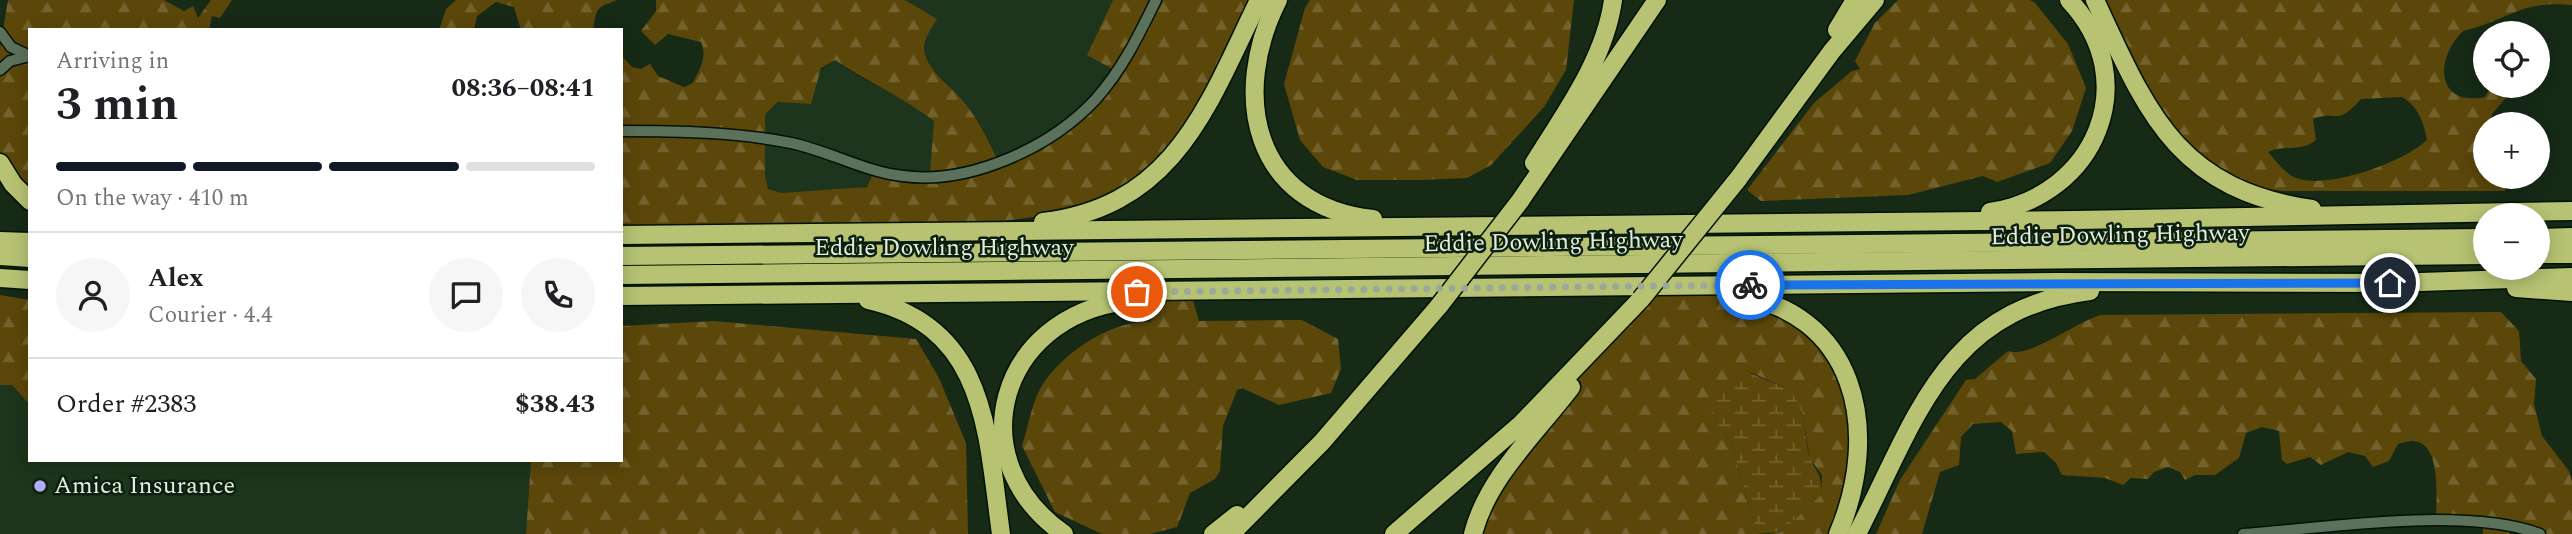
<!DOCTYPE html>
<meta charset="utf-8">
<style>
:root{--surface:#fff;--page:#f6f6f6;--text:#202124;--muted:#757577;--line:#e0e0e0;--accent:#111827}
body{margin:0;font-family:Spectral,serif;background:var(--page);color:var(--text);height:100vh;display:flex;flex-direction:column;font-size:26px;white-space:nowrap}
*{box-sizing:border-box;margin:0}
p{font-size:23px;color:var(--muted)}
.icon{flex:none;width:38px;height:38px;fill:none;stroke:currentColor;stroke-width:2;stroke-linecap:round;stroke-linejoin:round}
.map{position:relative;flex:1;overflow:hidden}
.side{position:absolute;left:28px;top:28px;width:595px;height:434px;display:flex;flex-direction:column;background:var(--surface);border-radius:0px;box-shadow:0 4px 18px #0003}
.side>*{flex:none}
.controls{position:absolute;left:2473px;top:21px;display:grid;gap:14px}
.controls a{display:grid;place-items:center;width:77px;height:77px;border-radius:50%;background:var(--surface);box-shadow:0 4px 18px #0003;font-size:35px}
.pin{position:absolute;display:grid;place-items:center;width:60px;height:60px;color:#fff;margin:-30px;border:4px solid #fff;border-radius:50%;box-shadow:0 2px 7px #0007}
.courier{position:absolute;display:grid;place-items:center;width:70px;height:70px;margin:-35px;border:5px solid #1a73e8;border-radius:50%;background:#fff;color:#222;box-shadow:0 2px 9px #0007}
.headline em{font-style:normal;font-weight:700}
.headline div{display:flex;flex-direction:column-reverse}
.headline{display:flex;align-items:center;justify-content:space-between;height:119px;padding:0 28px}
h1{font-size:46px;font-weight:700;line-height:52px}
.bar{display:grid;grid-template-columns:repeat(4,1fr);gap:10px 7px;align-content:center;height:84px;padding:0 28px}
.bar i{height:9px;border-radius:5px;background:var(--line)}
.bar .on{background:var(--accent)}
.bar p{grid-column:span 4}
.line{display:flex;align-items:center;gap:18px;padding:0 28px;border-top:2px solid var(--line)}
.line div{flex:1}
.round{display:grid;place-items:center;flex:none;width:74px;height:74px;border-radius:37px;background:var(--page)}
.map>svg:first-child{display:block}
.built{fill:#1c351c}
.forest{fill:url(#forest-firs);fill-rule:evenodd}
.wetland{fill:url(#wetland-marsh)}
.lines{fill:none;stroke-linecap:round;stroke-linejoin:round}
.minor-casing{stroke:#021203;stroke-width:13}
.motorway-casing{stroke:#021203;stroke-width:21}
.minor{stroke:#5c715b;stroke-width:10}
.motorway{stroke:#b7c373;stroke-width:18}
.motorway-bridge-casing{stroke:#021203;stroke-width:21;stroke-linecap:butt}
.motorway-bridge{stroke:#b7c373;stroke-width:18}
.done{stroke:#99a999;stroke-width:7;stroke-dasharray:0 12.6}
.route{stroke:#1a73e8;stroke-width:9}
.poi-dot{fill:#afaefa;stroke:#0d200d;stroke-width:2.5}
.labels{text-anchor:middle;dominant-baseline:central;stroke-width:5;stroke-linejoin:round;paint-order:stroke}
.street-label{font-size:24px;fill:#e0ede0;stroke:#0d200d}
.poi-label{font-size:24px;fill:#e0ede0;stroke:#0d200d;text-anchor:start}
</style>
<div class="map">
<svg width="2572" height="534" viewBox="0 0 2572 534">
<defs>
<pattern id="forest-firs" width="22" height="20" patternUnits="userSpaceOnUse" patternTransform="scale(1.75)"><rect width="22" height="20" fill="#5c470a"/><path d="M5 1l3.5 6h-7zM16 11l3.5 6h-7z" fill="#73622d"/></pattern>
<pattern id="wetland-marsh" width="20" height="14" patternUnits="userSpaceOnUse" patternTransform="scale(1.75)"><rect width="20" height="14" fill="#5c470a"/><path d="M1 5h8M5 5V1M11 12h8M15 12V8" fill="none" stroke="#73622d"/></pattern>
</defs>
<rect width="100%" height="100%" fill="#162a16"/>
<g class="built">
<polygon points="905,0 1113,0 1087,54 1115,69 1088,101 1059,123 1033,141 996,157 982,128 962,100 932,68 924,52 926,39 910,4"/>
<polygon points="835,60 862,79 906,99 934,121 931,174 834,192 781,193 768,189 765,176 765,114"/>
<polygon points="3,383 12,385 30,405 30,460 531,460 526,534 0,534 0,385"/>
</g>
<g class="forest">
<polygon points="8,0 164,0 184,11 193,6 198,18 211,0 232,0 220,18 212,16 209,30 30,30 30,205 0,172 0,48"/>
<path d="M 456,0 L 617,0 C 596,8 597,7 593,30 L 521,30 L 514,7 L 496,2 L 477,16 L 474,30 L 439,30 L 446,9 Z"/>
<path d="M 656,0 L 905,0 L 937,19 C 931,29 921,42 925,54 C 930,73 951,86 963,101 C 977,118 987,137 996,157 C 1044,145 1083,106 1114,70 L 1087,55 L 1113,0 L 1254,0 L 1225,60 L 1162,163 L 1088,210 L 979,224 L 621,233 L 621,55 L 632,67 L 641,69 L 650,64 L 658,76 L 684,87 L 693,83 C 699,70 708,57 701,42 L 668,34 L 655,45 L 641,31 L 656,11 ZM 835,60 C 868,82 903,97 934,121 L 930,174 L 889,173 L 876,168 L 867,187 L 781,193 L 768,189 L 765,175 L 765,114 L 778,102 L 811,104 L 821,68 Z"/>
<polygon points="1310,0 1574,0 1566,70 1544,107 1491,165 1467,178 1420,180 1357,180 1323,167 1300,140 1284,84 1305,8"/>
<polygon points="1898,0 2030,0 2035,3 2068,44 2086,88 2072,131 2050,163 1997,182 1983,176 1908,195 1761,201 1747,190 1814,103 1852,71 1860,69 1855,61 1875,23"/>
<path d="M 2093,0 L 2572,0 L 2572,5 C 2520,0 2510,20 2463,31 C 2434,59 2436,107 2485,97 L 2491,86 L 2516,86 L 2492,114 L 2491,124 L 2485,124 L 2485,177 L 2505,177 L 2505,191 L 2282,191 L 2256,187 L 2188,157 ZM 2402,97 C 2418,106 2424,123 2427,140 C 2404,162 2328,190 2296,178 C 2284,173 2277,162 2268,152 C 2284,144 2300,153 2316,140 L 2313,119 C 2338,109 2335,128 2361,99 Z"/>
<polygon points="1655,287 1725,292 1811,328 1848,389 1852,455 1840,513 1832,534 1768,534 1781,532 1821,495 1822,475 1810,459 1802,412 1784,387 1746,370 1714,419 1731,443 1757,534 1469,534 1500,473"/>
<path d="M 1191,294 L 1199,321 L 1302,320 L 1338,339 L 1341,369 L 1331,393 L 1279,405 L 1242,388 L 1237,390 L 1223,426 L 1220,471 L 1215,479 L 1190,493 L 1177,527 L 1150,534 L 1102,534 L 1055,512 L 1022,446 C 1028,428 1031,406 1040,389 C 1059,355 1112,319 1151,322 L 1151,297 Z"/>
<polygon points="0,295 30,300 30,405 12,385 0,385"/>
<path d="M 2501,312 L 2519,331 L 2521,361 L 2536,379 L 2534,404 L 2542,436 L 2569,471 L 2572,482 L 2572,534 L 2541,534 L 2510,529 L 2509,534 L 2483,534 L 2483,524 L 2436,520 C 2436,500 2442,445 2415,441 C 2410,440 2403,443 2398,444 L 2389,461 L 2373,467 L 2365,456 L 2348,452 L 2321,465 L 2310,457 L 2287,464 L 2282,460 L 2279,431 L 2262,427 L 2246,433 L 2239,458 L 2215,475 L 2195,475 L 2185,480 L 2180,472 L 2168,467 L 2154,472 L 2148,479 L 2131,478 L 2123,485 L 2105,478 L 2062,475 L 2056,463 L 2044,452 L 2016,454 L 2012,431 L 2001,422 L 1973,424 L 1961,437 L 1959,465 L 1940,472 L 1922,534 L 1876,534 L 1900,480 L 1966,380 L 1975,379 L 2008,351 C 2029,359 2077,321 2101,315 Z"/>
<polygon points="714,321 916,339 939,378 966,443 968,534 526,534 531,460 621,460 621,326"/>
</g>
<path class="wetland" d="M 1746,370 C 1758,377 1769,381 1781,386 C 1807,397 1803,431 1809,454 C 1815,475 1822,468 1821,495 L 1781,532 L 1757,534 L 1731,443 L 1714,419 L 1708,404 Z"/>
<g class="lines">
<g class="minor-casing">
<g id="minor">
<polyline points="0,32 11,47 30,56"/>
<polyline points="0,70 10,61 26,57"/>
<path d="M 621,131 C 678,131 736,132 791,143 C 829,151 865,172 903,176 C 969,185 1050,148 1095,100 C 1122,70 1139,35 1156,0"/>
<path d="M 2243,534 C 2326,528 2464,506 2540,534"/>
</g>
</g>
<g class="motorway-casing">
<g id="motorway">
<path d="M 1278,0 C 1230,95 1253,206 1373,219"/>
<path d="M 2095,0 C 2147,112 2176,189 2312,209"/>
<polyline points="1837,30 1855,0"/>
<polyline points="0,163 13,184 30,201"/>
<path d="M 1534,163 C 1565,113 1605,59 1613,0"/>
<polyline points="1738,179 1832,51 1875,0"/>
<polyline points="1520,201 1657,0"/>
<path d="M 1990,212 C 2095,196 2145,81 2069,0"/>
<path d="M 1043,222 C 1175,206 1208,105 1259,0"/>
<polyline points="621,235 2075,220 2572,211"/>
<polyline points="2538,238 2572,237"/>
<polyline points="0,241 30,242"/>
<polyline points="2538,254 2572,254"/>
<polyline points="0,256 30,258"/>
<polyline points="621,256 2485,238"/>
<polyline points="621,275 2485,255"/>
<polyline points="0,278 30,280"/>
<polyline points="2516,288 2572,292"/>
<path d="M 1731,294 C 1857,310 1882,431 1838,534"/>
<polyline points="621,296 2057,282 2390,283 2572,277"/>
<path d="M 868,300 C 988,327 987,435 1001,534"/>
<path d="M 1064,534 C 958,460 998,317 1126,301"/>
<polyline points="1213,534 1237,515"/>
<polyline points="1231,534 1322,442 1439,306"/>
<polyline points="1394,534 1521,424 1641,299"/>
<path d="M 1473,534 C 1487,478 1537,432 1571,387"/>
<path d="M 1857,534 C 1916,420 1944,309 2090,291"/>
</g>
</g>
<use href="#minor" class="minor"/>
<use href="#motorway" class="motorway"/>
<g class="motorway-bridge-casing">
<g id="motorway-bridge">
<polyline points="1641,299 1738,179"/>
<polyline points="1439,306 1520,201"/>
</g>
</g>
<use href="#motorway-bridge" class="motorway-bridge"/>
</g>
<g class="lines">
<polyline class="done" points="1137,292 1750,285"/>
<polyline class="route" points="1750,285 2390,283"/>
</g>
<circle class="poi-dot" cx="40" cy="486" r="7"/>
<g class="labels">
<g class="street-label">
<text transform="translate(2120 235) rotate(-1)">Eddie Dowling Highway</text>
<text transform="translate(1553 242) rotate(-1)">Eddie Dowling Highway</text>
<text x="944" y="248">Eddie Dowling Highway</text>
</g>
<g class="poi-label">
<text x="54" y="486">Amica Insurance</text>
</g>
</g>
</svg>
<div class="controls">
<a><svg class="icon" aria-label="locate" viewBox="0 0 24 24"><circle cx="12" cy="12" r="6"/><path d="M12 2v4M12 18v4M2 12h4M18 12h4"/></svg></a>
<a>+</a>
<a>−</a>
</div>
<div class="pin" style="left:1137px;top:292px;background:#ea580c"><svg class="icon" aria-label="bag" viewBox="0 0 24 24"><path d="M5 8h14l-1 12H6zM9 8a3 3 0 0 1 6 0"/></svg></div>
<div class="pin" style="left:2390px;top:283px;background:#1f2937"><svg class="icon" aria-label="home" viewBox="0 0 24 24"><path d="M3 11l9-7 9 7M6 9v11h12V9"/></svg></div>
<div class="courier" style="left:1750px;top:285px"><svg class="icon" aria-label="bike" viewBox="0 0 24 24"><circle cx="6" cy="16" r="4"/><circle cx="18" cy="16" r="4"/><path d="M6 16l4-8h5l3 8M10 8l3 8H6M13 5h3"/></svg></div>
<section class="side">
<div class="headline"><div><h1>3 min</h1><p>Arriving in</p></div><em>08:36–08:41</em></div>
<div class="bar"><i class="on"></i><i class="on"></i><i class="on"></i><i></i><p>On the way · 410 m</p></div>
<div class="line" style="height:126px"><a class="round"><svg class="icon" aria-label="person" viewBox="0 0 24 24"><circle cx="12" cy="8" r="4"/><path d="M4 21q1-7 8-7t8 7"/></svg></a><div><b>Alex</b><p>Courier · 4.4</p></div><a class="round"><svg class="icon" aria-label="chat" viewBox="0 0 24 24"><path d="M4 5h16v11H9l-5 4z"/></svg></a><a class="round"><svg class="icon" aria-label="phone" viewBox="0 0 24 24"><path d="M5 4h4l2 5-3 2q2 4 5 5l2-3 5 2v4C11 20 4 13 5 4z"/></svg></a></div>
<div class="line" style="height:91px"><div>Order #2383</div><b>$38.43</b></div>
</section>
</div>
